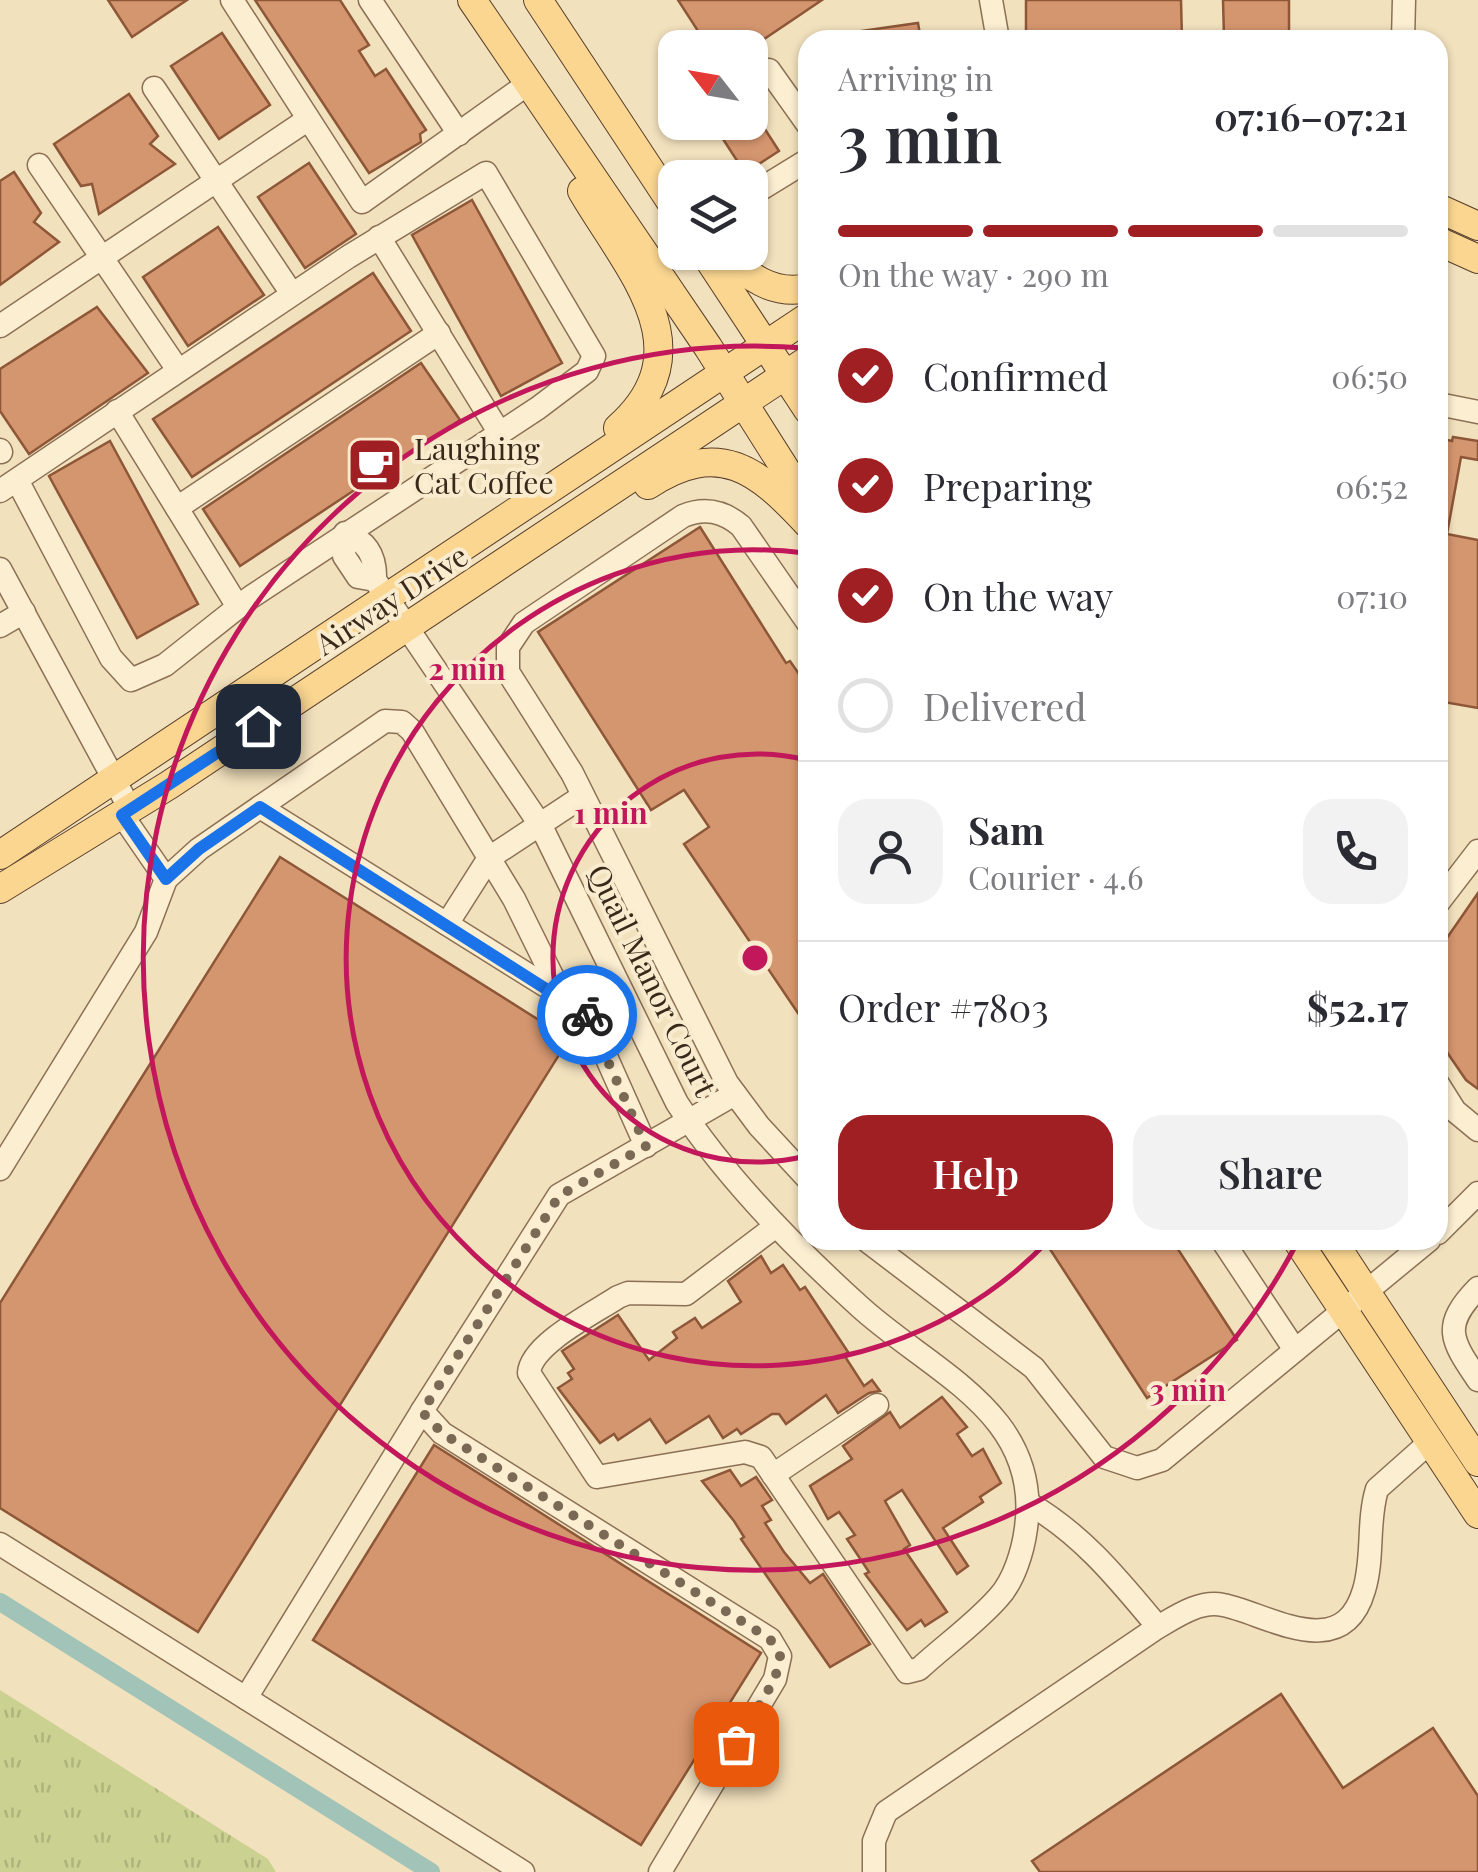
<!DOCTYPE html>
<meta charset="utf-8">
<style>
:root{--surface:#fff;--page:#f2f2f3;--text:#2b2b33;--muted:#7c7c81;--line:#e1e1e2;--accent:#a01f23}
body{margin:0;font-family:"Playfair Display",serif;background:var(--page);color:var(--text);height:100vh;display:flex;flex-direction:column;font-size:38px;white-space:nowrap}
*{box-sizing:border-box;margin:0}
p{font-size:32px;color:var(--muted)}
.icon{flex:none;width:55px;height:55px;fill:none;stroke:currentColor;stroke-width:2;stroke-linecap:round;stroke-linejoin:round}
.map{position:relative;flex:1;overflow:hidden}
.details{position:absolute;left:798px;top:30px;width:650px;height:1220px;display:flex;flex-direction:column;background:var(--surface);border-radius:30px;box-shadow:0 2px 8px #0004}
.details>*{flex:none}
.needle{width:65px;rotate:301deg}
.tools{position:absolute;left:658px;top:30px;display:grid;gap:20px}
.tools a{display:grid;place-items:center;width:110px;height:110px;border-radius:20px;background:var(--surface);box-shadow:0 2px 8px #0004;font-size:50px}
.pin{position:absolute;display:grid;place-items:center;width:85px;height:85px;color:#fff;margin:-42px;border-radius:20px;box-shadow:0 5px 15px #0006}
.courier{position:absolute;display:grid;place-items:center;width:100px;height:100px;margin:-50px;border:8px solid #1a73e8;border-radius:50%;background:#fff;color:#222;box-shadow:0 2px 12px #0007}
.overview em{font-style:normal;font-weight:600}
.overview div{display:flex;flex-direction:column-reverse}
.overview{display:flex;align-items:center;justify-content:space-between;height:170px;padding:0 40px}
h1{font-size:65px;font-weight:600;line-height:75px}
.bar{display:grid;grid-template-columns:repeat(4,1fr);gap:15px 10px;align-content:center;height:120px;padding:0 40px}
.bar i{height:12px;border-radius:8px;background:var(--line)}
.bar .selected{background:var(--accent)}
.bar p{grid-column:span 4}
.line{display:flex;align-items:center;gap:25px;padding:0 40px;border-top:2px solid var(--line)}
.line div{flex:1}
.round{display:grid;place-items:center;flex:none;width:105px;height:105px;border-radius:30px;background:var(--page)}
ol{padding:0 40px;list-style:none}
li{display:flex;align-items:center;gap:30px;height:110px}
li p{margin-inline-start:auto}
li .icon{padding:10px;border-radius:50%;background:var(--accent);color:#fff;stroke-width:4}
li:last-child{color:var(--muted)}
li i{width:55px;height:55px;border:5px solid var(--line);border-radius:50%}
.primary-button{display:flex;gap:20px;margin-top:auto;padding:20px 40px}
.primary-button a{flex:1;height:115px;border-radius:30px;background:var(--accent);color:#fff;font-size:40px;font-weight:600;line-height:115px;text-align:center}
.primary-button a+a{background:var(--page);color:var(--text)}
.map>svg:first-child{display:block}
.grass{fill:url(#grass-tufts)}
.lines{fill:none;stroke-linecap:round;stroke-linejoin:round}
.canal{stroke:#a1c3b8;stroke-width:18}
.building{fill:#d4966f;stroke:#8d5738;stroke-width:2.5}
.minor-casing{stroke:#8c7055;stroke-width:25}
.major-casing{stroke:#593e2a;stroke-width:30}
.minor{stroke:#fceed1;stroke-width:22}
.major{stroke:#fad691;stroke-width:28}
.done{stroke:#7a6954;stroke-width:10;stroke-dasharray:0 18}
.route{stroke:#1a73e8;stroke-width:12}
.ring{fill:none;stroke:#c2185b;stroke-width:5}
.labels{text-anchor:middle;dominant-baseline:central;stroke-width:8;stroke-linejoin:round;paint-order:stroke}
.poi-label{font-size:30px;fill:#39291b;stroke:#f9ebce;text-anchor:start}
.street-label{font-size:30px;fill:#39291b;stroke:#f9ebce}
.centre{fill:#c2185b;stroke:#f9ebce;stroke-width:5}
.ring-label{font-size:30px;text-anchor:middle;font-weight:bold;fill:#c2185b;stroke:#f9ebce;stroke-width:8;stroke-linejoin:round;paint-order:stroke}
</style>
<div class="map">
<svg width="1478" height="1872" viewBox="0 0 1478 1872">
<defs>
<pattern id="grass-tufts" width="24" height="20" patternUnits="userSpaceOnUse" patternTransform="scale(2.5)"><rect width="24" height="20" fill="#cbd190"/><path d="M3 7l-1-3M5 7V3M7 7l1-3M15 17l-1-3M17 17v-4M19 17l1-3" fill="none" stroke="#afb37c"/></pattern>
</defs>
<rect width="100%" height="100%" fill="#f2e1bd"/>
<polygon class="grass" points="0,1690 268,1859 276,1872 0,1872"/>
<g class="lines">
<polyline class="canal" points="0,1602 431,1872"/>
</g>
<g class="building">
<polygon points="108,0 187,0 132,37"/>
<polygon points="255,0 340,0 369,45 359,51 375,76 386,69 426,130 420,134 421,142 369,173"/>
<polygon points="678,0 822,0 751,48 709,48"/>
<polygon points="1026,0 1181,0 1182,40 1026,40"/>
<polygon points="1223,0 1289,0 1289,39 1224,37"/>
<polygon points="918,23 921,40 854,40 854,32"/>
<polygon points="222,33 270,105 219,139 171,66"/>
<polygon points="129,94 158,136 150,144 175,164 99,214 92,184 81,186 54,144"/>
<polygon points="750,106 779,151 745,173 712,122 750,122"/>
<polygon points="309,163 356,234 305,268 258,197"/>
<polygon points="14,172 41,213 34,222 59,242 0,285 0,181"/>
<polygon points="472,200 562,363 501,396 412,235"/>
<polygon points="218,227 264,295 188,346 143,277"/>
<polygon points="373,273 411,331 192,477 153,419"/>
<polygon points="97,307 148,373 29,454 0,411 0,369"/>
<polygon points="421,363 460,420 240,566 203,509"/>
<polygon points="1453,437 1478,441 1478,460 1461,457 1447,534 1478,540 1478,708 1438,701 1438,438 1452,441"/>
<polygon points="110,441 198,604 137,638 49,476"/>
<polygon points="700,527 786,663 790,661 808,687 808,1028 684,844 709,827 684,790 651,810 538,632"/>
<polygon points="280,857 569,1039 198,1632 0,1508 0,1303"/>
<polygon points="1478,893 1478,1089 1466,1080 1438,1039 1438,951"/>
<polygon points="1044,1240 1172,1240 1237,1340 1147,1398"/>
<polygon points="761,1256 771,1273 783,1265 800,1290 805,1287 848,1352 844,1355 864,1386 872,1380 880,1391 869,1393 838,1413 826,1395 786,1424 779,1414 772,1414 741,1434 737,1429 723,1438 709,1416 666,1443 650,1419 618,1440 614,1434 600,1443 558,1388 572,1379 568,1373 574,1369 562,1351 618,1315 649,1360 677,1338 673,1332 695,1318 702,1328 741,1302 728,1281"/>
<polygon points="942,1397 967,1427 957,1434 972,1456 983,1449 1001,1483 980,1497 983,1502 943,1528 968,1566 957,1574 902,1490 885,1501 910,1545 904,1549 947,1612 925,1626 921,1620 907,1630 865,1574 869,1572 847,1539 855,1535 839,1512 828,1519 810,1486 852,1459 843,1446 890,1412 900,1428"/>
<polygon points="434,1445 761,1653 641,1845 313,1640"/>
<polygon points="730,1470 741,1486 756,1477 772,1500 762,1506 771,1520 765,1523 784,1552 810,1583 823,1574 870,1644 830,1667 741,1539 744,1537 734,1521 702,1481"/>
<polygon points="1281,1694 1343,1788 1433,1728 1478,1796 1478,1872 1040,1872 1032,1861"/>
</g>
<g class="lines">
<g class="minor-casing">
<g id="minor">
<polyline points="232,0 362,202 529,83"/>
<polyline points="370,0 459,134"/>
<polyline points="991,0 998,40"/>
<polyline points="1403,40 1404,0"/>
<polyline points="769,70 808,125"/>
<polyline points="154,88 292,294"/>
<polyline points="39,165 178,370"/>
<polyline points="759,190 808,160"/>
<polyline points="379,237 499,432"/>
<polyline points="0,326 307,120"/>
<polyline points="1438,404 1478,412"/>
<polyline points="117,411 238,607"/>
<polyline points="0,450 1,452"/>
<polyline points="0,491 348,257 486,173 594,356 587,371 538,408 251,597 165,665 131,680 111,658 17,480"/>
<polyline points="177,508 439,333"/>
<polyline points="0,569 130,809"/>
<path d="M 375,580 L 358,577 L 344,556 L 345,533 C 367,541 376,556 375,580 L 541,826 L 677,1103 C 724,1175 795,1248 859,1306 C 931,1372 1042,1413 1026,1528 C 1023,1551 1014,1581 998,1598 C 975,1624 945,1645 919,1669 L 907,1672 L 761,1457 L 745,1452 L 597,1477 L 529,1373 C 531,1344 594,1313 618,1297 L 628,1293 L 686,1294 L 776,1226"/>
<path d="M 808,623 L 741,526 C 723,511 705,507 683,516 L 524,623 L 508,647 L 508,672 L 572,773 L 727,1083 L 759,1126 L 808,1179"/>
<polyline points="0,626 24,612"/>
<polyline points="260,807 562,996"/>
<polyline points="166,879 199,849 385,721 402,722 412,731 514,899 562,996 587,1014 646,1146"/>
<polyline points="1438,903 1478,851"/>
<polyline points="447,924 489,858 583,796"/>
<polyline points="1438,1084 1455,1111 1478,1130"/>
<polyline points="0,1169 146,932 166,879 122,815"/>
<polyline points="1438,1233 1478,1193"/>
<polyline points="866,1240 1034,1368 1104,1457 1137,1468 1162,1460 1429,1240"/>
<polyline points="1222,1240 1295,1350"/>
<path d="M 1478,1288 C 1441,1326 1451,1340 1478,1380"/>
<polyline points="773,1475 877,1405"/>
<path d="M 1028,1503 C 1082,1534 1118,1579 1158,1627"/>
<polyline points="0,1544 523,1872"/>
<polyline points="246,1698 422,1411"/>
<polyline points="660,1872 775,1679 780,1656 770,1639 442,1433 422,1411 559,1195 735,1094"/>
<path d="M 874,1872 L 874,1841 L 886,1812 L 1158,1627 C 1177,1616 1200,1600 1223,1605 C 1266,1613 1342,1666 1364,1590 C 1374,1557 1367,1522 1377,1489 L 1430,1442"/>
</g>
</g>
<g class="major-casing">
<g id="major">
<polyline points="472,0 708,347 808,505"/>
<polyline points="538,0 675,208"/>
<path d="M 582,191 C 628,270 707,349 618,428"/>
<polyline points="1438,208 1478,226"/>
<polyline points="1438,241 1478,259"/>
<polyline points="704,252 808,410"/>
<path d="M 724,252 C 747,276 773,296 808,288"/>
<path d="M 648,485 C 719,438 758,470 808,524"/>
<polyline points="0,855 808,317"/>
<polyline points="0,889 169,785 808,360"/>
<polyline points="1297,1240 1478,1514"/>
<polyline points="1332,1240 1478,1462"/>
</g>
</g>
<use href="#minor" class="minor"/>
<use href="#major" class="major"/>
</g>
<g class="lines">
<polyline class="done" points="587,1015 646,1146 559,1196 422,1412 442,1433 770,1639 780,1656 775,1679 736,1744"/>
<polyline class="route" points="258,726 122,815 166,879 199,849 260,807 587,1015"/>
</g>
<g class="ring">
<path d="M806 1156A204 204 0 1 1 806 760"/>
<path d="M1048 1241A408 408 0 1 1 805 553"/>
<path d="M1298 1241A612 612 0 1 1 803 348"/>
</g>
<defs>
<g id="cafe-square" transform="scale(2.875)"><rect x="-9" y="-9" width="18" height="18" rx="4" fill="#a01f23" stroke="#f9ebce"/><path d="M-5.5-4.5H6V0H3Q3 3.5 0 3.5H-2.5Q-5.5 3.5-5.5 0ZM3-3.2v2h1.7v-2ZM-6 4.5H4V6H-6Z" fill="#fff"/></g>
</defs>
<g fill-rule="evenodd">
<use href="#cafe-square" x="375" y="465"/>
</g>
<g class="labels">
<g class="poi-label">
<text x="414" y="448">Laughing<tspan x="414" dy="34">Cat Coffee</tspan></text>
</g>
<g class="street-label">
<text transform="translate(391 599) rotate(-33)">Airway Drive</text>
<text transform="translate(653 980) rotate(64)">Quail Manor Court</text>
</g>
</g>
<circle cx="755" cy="958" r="15" class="centre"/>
<g class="ring-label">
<text x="467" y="680">2 min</text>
<text x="611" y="824">1 min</text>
<text x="1188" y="1401">3 min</text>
</g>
</svg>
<div class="tools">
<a><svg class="needle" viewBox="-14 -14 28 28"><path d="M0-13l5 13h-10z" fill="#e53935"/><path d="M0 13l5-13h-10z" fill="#7c7c81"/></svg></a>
<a><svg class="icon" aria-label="layers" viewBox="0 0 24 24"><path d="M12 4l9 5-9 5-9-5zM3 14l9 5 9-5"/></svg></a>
</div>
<div class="pin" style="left:736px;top:1744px;background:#ea580c"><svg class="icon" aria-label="bag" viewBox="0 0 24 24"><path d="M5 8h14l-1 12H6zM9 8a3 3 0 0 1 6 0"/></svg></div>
<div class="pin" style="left:258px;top:726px;background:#1f2937"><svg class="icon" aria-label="home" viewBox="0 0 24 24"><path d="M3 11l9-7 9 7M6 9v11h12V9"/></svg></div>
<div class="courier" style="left:587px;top:1015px"><svg class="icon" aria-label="bike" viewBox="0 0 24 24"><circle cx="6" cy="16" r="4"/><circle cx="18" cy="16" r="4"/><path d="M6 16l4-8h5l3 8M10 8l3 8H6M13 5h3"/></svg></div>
<section class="details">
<div class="overview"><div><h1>3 min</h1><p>Arriving in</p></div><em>07:16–07:21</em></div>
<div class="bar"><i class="selected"></i><i class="selected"></i><i class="selected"></i><i></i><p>On the way · 290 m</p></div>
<ol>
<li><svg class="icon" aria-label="check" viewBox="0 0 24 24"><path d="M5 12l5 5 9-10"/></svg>Confirmed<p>06:50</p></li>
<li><svg class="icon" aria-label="check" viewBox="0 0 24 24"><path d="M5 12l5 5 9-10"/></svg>Preparing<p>06:52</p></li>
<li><svg class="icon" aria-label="check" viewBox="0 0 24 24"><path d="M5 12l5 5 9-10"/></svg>On the way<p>07:10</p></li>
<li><i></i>Delivered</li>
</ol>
<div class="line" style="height:180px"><a class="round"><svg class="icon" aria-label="person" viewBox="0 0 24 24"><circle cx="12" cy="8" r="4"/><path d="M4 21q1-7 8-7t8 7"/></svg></a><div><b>Sam</b><p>Courier · 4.6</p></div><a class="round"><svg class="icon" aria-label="phone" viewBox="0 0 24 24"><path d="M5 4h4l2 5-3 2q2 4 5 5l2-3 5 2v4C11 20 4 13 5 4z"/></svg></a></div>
<div class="line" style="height:130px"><div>Order #7803</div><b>$52.17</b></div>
<div class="primary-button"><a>Help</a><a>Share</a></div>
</section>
</div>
